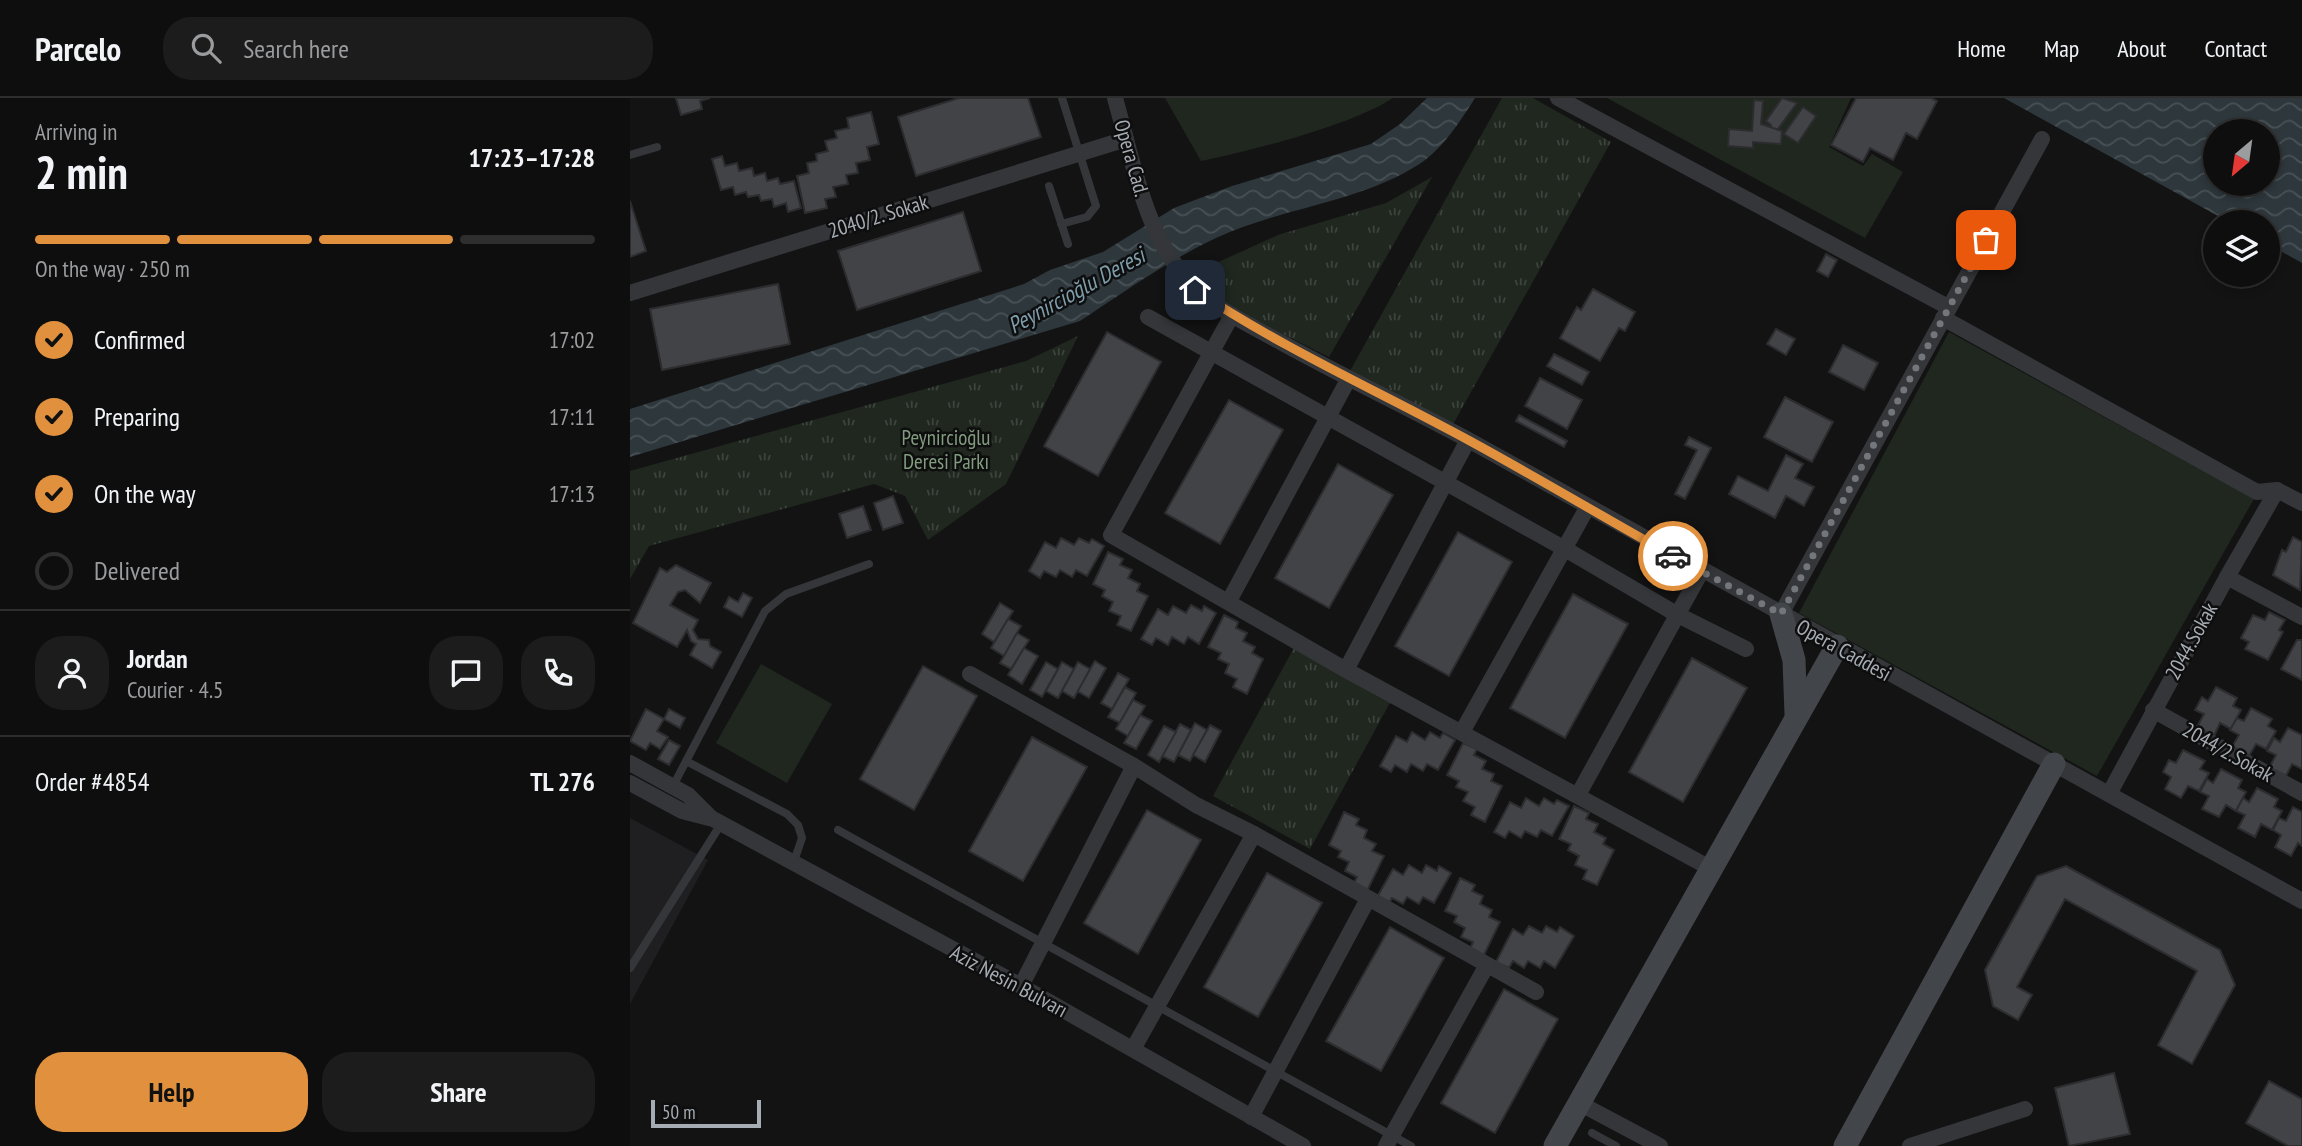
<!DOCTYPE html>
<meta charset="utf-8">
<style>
:root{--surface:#0e0e0f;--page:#1c1c1d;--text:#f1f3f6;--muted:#9b9c9e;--line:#2e2e2f;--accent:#e1913e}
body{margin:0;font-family:"PT Sans Narrow",sans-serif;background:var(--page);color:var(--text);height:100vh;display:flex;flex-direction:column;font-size:26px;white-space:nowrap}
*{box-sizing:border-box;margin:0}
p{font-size:23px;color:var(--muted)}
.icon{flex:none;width:38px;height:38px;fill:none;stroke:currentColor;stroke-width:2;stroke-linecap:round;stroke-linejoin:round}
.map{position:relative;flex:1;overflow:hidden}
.sheet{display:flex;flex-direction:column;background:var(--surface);width:630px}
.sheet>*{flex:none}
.needle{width:46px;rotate:209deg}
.tools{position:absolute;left:1573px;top:21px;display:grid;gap:14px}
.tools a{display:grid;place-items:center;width:77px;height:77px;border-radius:50%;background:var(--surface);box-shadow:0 4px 10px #0003,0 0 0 2px var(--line);font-size:35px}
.scale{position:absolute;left:21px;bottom:18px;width:110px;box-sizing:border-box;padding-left:7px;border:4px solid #a6acb3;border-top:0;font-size:19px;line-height:24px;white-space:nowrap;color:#a6acb3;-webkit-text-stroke:5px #0e0e0f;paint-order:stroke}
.pin{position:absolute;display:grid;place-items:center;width:60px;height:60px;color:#fff;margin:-30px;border-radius:14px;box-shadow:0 4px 10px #0006}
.courier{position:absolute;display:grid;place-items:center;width:70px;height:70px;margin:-35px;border:5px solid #e1913e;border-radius:50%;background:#fff;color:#222;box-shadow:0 2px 9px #0007}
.summary em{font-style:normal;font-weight:800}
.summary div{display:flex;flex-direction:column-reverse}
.summary{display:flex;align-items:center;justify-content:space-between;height:119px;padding:0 35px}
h1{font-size:46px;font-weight:800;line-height:52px}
.bar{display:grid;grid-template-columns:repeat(4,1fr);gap:10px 7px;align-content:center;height:84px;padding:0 35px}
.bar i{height:9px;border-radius:5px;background:var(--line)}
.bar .on{background:var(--accent)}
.bar p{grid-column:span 4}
.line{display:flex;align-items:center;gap:18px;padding:0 35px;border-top:2px solid var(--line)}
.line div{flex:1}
.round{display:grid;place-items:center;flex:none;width:74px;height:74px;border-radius:28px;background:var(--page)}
ol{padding:0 35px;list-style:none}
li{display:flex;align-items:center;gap:21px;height:77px}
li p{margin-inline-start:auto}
li .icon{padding:7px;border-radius:50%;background:var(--accent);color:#111;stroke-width:4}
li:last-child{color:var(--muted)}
li i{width:38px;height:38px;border:4px solid var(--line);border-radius:50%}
.action{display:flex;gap:14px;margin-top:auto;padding:14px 35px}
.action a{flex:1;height:80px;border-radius:28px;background:var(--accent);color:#111;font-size:28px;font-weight:800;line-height:80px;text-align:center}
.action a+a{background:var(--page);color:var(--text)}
header{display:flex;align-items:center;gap:42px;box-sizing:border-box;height:98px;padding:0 35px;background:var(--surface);border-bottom:2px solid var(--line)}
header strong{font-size:33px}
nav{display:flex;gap:38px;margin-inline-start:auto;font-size:24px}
.search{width:490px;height:63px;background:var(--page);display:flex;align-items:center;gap:18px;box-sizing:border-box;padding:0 24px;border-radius:28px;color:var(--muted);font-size:26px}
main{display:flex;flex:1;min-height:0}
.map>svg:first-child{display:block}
.built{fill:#1f1f21}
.grass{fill:#1f271f}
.park{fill:url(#park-tufts)}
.water{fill:url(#water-waves);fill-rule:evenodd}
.building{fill:#424347;stroke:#2d2d30;stroke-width:2}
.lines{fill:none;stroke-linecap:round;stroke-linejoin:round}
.lane{stroke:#343639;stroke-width:8}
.street{stroke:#343639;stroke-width:16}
.secondary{stroke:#424549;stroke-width:23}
.done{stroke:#73767b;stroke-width:7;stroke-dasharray:0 12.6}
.route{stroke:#e1913e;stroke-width:9}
.labels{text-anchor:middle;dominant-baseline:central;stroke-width:5;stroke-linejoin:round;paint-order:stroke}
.street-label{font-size:21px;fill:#a6acb3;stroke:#0e0e0f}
.park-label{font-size:21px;fill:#819d7e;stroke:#0e0e0f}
.water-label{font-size:23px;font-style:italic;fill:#7f9eac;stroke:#0e0e0f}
</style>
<header>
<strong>Parcelo</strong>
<div class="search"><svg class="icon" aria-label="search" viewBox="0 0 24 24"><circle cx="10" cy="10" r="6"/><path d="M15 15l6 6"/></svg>Search here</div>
<nav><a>Home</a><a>Map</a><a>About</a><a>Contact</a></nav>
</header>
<main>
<section class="sheet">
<div class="summary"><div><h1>2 min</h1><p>Arriving in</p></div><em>17:23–17:28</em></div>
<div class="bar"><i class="on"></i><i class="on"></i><i class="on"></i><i></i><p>On the way · 250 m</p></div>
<ol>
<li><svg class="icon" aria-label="check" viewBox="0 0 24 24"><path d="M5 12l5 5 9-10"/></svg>Confirmed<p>17:02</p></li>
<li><svg class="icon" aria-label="check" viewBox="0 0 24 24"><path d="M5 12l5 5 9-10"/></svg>Preparing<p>17:11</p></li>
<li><svg class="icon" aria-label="check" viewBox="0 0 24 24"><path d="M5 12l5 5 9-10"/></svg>On the way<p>17:13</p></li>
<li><i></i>Delivered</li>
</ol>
<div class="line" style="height:126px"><a class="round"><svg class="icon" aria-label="person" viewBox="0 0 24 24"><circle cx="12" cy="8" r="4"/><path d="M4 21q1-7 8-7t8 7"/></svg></a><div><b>Jordan</b><p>Courier · 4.5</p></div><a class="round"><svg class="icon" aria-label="chat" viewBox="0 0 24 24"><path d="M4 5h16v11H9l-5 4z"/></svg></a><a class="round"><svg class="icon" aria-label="phone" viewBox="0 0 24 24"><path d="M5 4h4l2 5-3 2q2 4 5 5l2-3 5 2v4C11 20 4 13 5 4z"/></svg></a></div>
<div class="line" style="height:91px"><div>Order #4854</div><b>TL 276</b></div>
<div class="action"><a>Help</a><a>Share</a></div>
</section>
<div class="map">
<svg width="1672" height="1048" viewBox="0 0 1672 1048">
<defs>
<pattern id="park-tufts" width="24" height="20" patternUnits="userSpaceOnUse" patternTransform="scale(1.75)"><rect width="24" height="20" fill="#1f271f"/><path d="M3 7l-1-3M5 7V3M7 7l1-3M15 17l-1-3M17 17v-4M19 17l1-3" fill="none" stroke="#3d443d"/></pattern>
<pattern id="water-waves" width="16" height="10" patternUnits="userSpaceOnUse" patternTransform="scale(1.75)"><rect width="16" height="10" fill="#2d373c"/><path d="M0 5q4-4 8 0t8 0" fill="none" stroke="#485156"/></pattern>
</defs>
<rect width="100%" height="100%" fill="#131314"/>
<polygon class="built" points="0,720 78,762 0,906"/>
<g class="grass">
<path d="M 535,0 L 763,0 C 720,28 623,52 571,63 Z"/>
<polygon points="977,0 1221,0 1199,49 1233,68 1242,56 1273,74 1235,140"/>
<polygon points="1319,234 1624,401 1467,678 1169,515"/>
<polygon points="131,566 202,606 157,685 86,645"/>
</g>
<g class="park">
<polygon points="872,0 903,0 981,44 822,328 720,273"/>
<polygon points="802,79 699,259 591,205 571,172 648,137 756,105"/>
<polygon points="448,238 376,386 298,442 275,398 244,386 19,448 0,481 0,373 396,263"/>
<polygon points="665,548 762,601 680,751 583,698"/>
</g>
<g class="water">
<path d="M 797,0 L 845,0 C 831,22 813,50 791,65 C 730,105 652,109 586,140 C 539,162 494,194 450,223 L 0,359 L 0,311 L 394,186 L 420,172 L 473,154 L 544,110 L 602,88 L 741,46 L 770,26 Z"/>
<path d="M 1374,0 L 1672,0 L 1672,165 L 1638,146 L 1638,124 L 1599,124 ZM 1586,33 L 1638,33 L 1638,86 L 1586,86 Z"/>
</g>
<g class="building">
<polygon points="46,0 80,0 70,3 72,11 51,17"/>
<polygon points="329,0 398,0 411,39 286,78 268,19"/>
<polygon points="1152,0 1167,5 1148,31 1141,32 1141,27 1136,23"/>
<polygon points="1226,0 1301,0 1307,3 1287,41 1276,35 1263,62 1240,50 1233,64 1201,47"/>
<polygon points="1124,2 1133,3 1131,26 1152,33 1151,46 1123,44 1123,50 1098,48 1099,31 1122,33"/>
<polygon points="1173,9 1186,18 1168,45 1154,36"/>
<polygon points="241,14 249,46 237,49 240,62 226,65 228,75 216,77 218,86 203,89 206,99 195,101 197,110 175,115 167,78 179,75 177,65 187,63 186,56 198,53 195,43 207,40 205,33 219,30 217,20"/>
<polygon points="92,58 95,68 107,65 109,73 122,70 124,78 135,75 137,83 148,80 150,86 164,83 171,110 158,114 156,105 144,109 142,101 131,103 129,97 118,99 116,94 105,97 103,89 91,92 82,61"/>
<polygon points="0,103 16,153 0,159"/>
<polygon points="333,114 351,173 227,212 208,153"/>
<polygon points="1196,156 1207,162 1198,179 1187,173"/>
<polygon points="148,186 160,246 32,272 20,211"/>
<polygon points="963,191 1005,214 995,233 989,230 970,263 930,240 947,209 951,212"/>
<polygon points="1146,231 1165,241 1156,257 1137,246"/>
<polygon points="477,234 531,264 468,378 414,348"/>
<polygon points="1213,247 1248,265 1234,292 1199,274"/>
<polygon points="924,256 959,274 952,287 917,268"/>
<polygon points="910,280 952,302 937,331 895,308"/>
<polygon points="1155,299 1203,324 1182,364 1134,339"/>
<polygon points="599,302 653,332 590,446 535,415"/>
<polygon points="889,317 937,343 934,349 886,323"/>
<polygon points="1059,339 1081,350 1055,401 1045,396 1067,352 1055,347"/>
<polygon points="1156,357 1173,366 1165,380 1184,389 1174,408 1156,398 1145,420 1099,396 1108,378 1138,393"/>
<polygon points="708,366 763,397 699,510 645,480"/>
<polygon points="263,398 273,425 253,432 244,405"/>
<polygon points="233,408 241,432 217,440 209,416"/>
<polygon points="828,434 882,464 819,578 765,548"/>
<polygon points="1663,439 1672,444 1670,492 1643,477 1652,452 1656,454"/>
<polygon points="431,440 444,447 449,440 459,445 462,441 474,448 457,478 446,472 442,479 430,472 426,479 414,473 410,480 399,473 415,444 426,450"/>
<polygon points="478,454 493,461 490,467 502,472 498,480 510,486 507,493 518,498 501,533 487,527 491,518 479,513 483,504 472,498 475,492 463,486"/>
<polygon points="46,467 81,485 70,505 55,492 48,494 40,507 68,522 63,532 68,541 79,542 80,548 91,554 82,570 60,557 66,546 61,543 57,532 47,549 3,525 30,470 37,474"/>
<polygon points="113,495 122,500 112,519 94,509 99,499 108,504"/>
<polygon points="943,496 998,526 935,640 880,610"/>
<polygon points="370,505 383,513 364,544 352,536"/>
<polygon points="561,507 572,513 574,508 586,515 569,546 558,539 554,546 542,539 538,547 526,540 522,547 511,541 528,511 538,517 543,508 556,515"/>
<polygon points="1639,514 1655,522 1649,532 1653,534 1638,562 1615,551 1619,544 1611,540 1623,517 1635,522"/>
<polygon points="594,517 608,524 606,530 617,535 613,543 625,549 622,555 633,561 617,596 603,589 607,581 595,575 599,566 588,561 591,555 578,549"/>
<polygon points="378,521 391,528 374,558 361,550"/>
<polygon points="387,535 399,542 381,571 370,565"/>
<polygon points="1667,542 1672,542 1672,582 1651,571"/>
<polygon points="394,550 408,558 392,586 378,577"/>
<polygon points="1062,560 1117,590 1053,704 999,674"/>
<polygon points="465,563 476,570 459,600 447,593"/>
<polygon points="416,564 428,571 412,599 400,592"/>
<polygon points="432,564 444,571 428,600 416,593"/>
<polygon points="448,564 460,571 444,600 432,593"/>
<polygon points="293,568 347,598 284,712 230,681"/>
<polygon points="488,575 499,581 482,611 471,605"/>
<polygon points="495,589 506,595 490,625 478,619"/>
<polygon points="1586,589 1607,600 1603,608 1611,612 1601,631 1590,625 1584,638 1567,629 1574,616 1565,612 1572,599 1578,603"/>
<polygon points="503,602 515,608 498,638 486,631"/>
<polygon points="1621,610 1642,621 1638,628 1646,633 1636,651 1626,646 1619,658 1602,649 1609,637 1600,632 1607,620 1614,623"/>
<polygon points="16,611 34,621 27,633 38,639 30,651 20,645 16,652 0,643"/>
<polygon points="39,611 55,620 50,630 34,621"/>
<polygon points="510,617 522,623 506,651 494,645"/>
<polygon points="565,625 577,632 560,663 548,657"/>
<polygon points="550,626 561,632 544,664 532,658"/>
<polygon points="580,627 591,633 575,664 563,657"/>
<polygon points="534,628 546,634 529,664 518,657"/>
<polygon points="1658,630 1672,637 1672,671 1662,666 1656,678 1639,670 1646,657 1637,653 1644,640 1650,644"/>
<polygon points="782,634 795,642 800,634 810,640 813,635 825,642 808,672 797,666 793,673 781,666 777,674 765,667 761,674 750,668 766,638 777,644"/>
<polygon points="402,639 457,669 393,783 339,753"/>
<polygon points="39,642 50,648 39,667 28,661"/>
<polygon points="833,645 847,651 844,657 856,663 852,671 864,676 861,683 872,688 855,724 841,717 845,709 833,703 838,694 826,689 829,683 817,677"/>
<polygon points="1553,652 1575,663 1570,671 1579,675 1569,693 1558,688 1551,700 1535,691 1541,679 1533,674 1539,662 1546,665"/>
<polygon points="1591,671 1612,682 1608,690 1616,694 1606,713 1596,707 1589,719 1572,711 1579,698 1570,694 1577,681 1583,685"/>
<polygon points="1627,690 1648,701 1644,709 1652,713 1642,732 1631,726 1625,739 1608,730 1615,717 1606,713 1613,700 1619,704"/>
<polygon points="896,700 909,708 914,700 924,706 927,702 939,708 922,738 911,732 907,739 895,733 891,740 879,733 875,740 864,734 880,704 891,710"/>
<polygon points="944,708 959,715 956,721 968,726 964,734 976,740 973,746 984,752 967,787 953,781 957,772 945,767 949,758 938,752 941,746 929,741"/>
<polygon points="1663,709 1672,714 1672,748 1668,745 1661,758 1645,749 1651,737 1643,732 1649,720 1656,723"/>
<polygon points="517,712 571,742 508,856 454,825"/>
<polygon points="714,714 729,721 726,727 737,732 734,740 746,746 742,753 754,758 737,793 723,787 727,779 715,773 719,764 708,759 711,753 699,747"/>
<polygon points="779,767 792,775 796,767 807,773 809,768 821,775 804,805 793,799 789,806 777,799 773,806 762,800 758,807 746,801 763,771 773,777"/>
<polygon points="1436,768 1590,852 1605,887 1562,966 1528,947 1567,873 1435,801 1387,889 1402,897 1388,922 1363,908 1355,872 1407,778"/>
<polygon points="637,775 692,805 628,919 574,889"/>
<polygon points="830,780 845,787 842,793 853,798 850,806 862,812 859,819 870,824 853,859 839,853 843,844 831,839 835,830 824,824 827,818 815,813"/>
<polygon points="899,828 912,835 916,828 927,834 930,829 944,838 925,870 914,863 910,870 898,863 894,870 883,863 879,870 866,864 883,831 893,837"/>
<polygon points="760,829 814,860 751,973 696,943"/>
<polygon points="874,891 928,921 865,1035 811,1005"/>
<polygon points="1484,975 1500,1036 1439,1048 1425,990"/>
<polygon points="1639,983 1672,1001 1672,1048 1658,1048 1616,1025"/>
</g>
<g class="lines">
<g class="lane">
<polyline points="0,57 27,49"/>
<polyline points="419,88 438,146"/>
<polyline points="431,126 457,119 466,108 432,0"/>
<polyline points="56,663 157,716 168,727 172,740 163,766"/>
<polyline points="43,688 135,513 156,496 239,466"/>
<polyline points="208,732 781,1048"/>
<polyline points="0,870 91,726"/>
<polyline points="962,1035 986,1048"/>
</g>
<g class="street">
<path d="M 485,0 C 503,63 515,141 564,189 C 586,211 618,226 645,241 C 710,277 777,309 842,344 C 1118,497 1395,650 1672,803"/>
<polyline points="928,0 1318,209"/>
<polyline points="0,195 496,41"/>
<polyline points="602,217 481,437 716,572 1080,770"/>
<polyline points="518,219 935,451 1048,517 1116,551"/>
<polyline points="1313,220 1627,394 1647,392 1672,405"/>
<polyline points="1597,479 1672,519"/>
<polyline points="599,503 718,282"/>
<polyline points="1151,516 1412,41"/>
<polyline points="716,572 838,342"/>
<polyline points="340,576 504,668 566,707 624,736 906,894"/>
<polyline points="1523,612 1672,695"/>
<polyline points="832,634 957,410"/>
<polyline points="0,665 58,697 81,720"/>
<polyline points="0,685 52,713 83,721 391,888 673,1048"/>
<polyline points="1479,696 1597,479 1647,392"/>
<polyline points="948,697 1071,474"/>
<polyline points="391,888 504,668"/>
<polyline points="503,951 624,736"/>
<polyline points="949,1005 1030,1048"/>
<polyline points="621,1019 738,801"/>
<polyline points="756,1048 857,867"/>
<polyline points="1280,1048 1395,1011"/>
</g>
<g class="secondary">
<polyline points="1151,516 1164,562 1166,616"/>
<polyline points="925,1048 1207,548"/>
<polyline points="1215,1048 1424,666"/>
</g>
</g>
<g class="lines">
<polyline class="done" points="1043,458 1151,516 1356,142"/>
<path class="route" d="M 565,192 C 652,250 748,293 840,343 C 908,380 975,420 1043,458"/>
</g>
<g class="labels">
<g class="street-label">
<text transform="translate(502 60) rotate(74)">Opera Cad.</text>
<text transform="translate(248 118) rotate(-17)">2040/2. Sokak</text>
<text transform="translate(1561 543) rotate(-61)">2044.Sokak</text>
<text transform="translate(1214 552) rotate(29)">Opera Caddesi</text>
<text transform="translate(1598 654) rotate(29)">2044/2.Sokak</text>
<text transform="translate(379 883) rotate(28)">Aziz Nesin Bulvarı</text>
</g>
<g class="park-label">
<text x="316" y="339">Peynircioğlu<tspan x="316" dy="24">Deresi Parkı</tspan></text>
</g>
<g class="water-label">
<text transform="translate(446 192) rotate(-29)">Peynircioğlu Deresi</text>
</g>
</g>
</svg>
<div class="tools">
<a><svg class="needle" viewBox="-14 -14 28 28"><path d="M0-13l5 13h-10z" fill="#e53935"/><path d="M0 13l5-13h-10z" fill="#9b9c9e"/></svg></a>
<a><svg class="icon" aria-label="layers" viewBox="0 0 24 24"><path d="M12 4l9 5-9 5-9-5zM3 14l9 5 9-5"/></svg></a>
</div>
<div class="scale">50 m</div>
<div class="pin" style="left:1356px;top:142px;background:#ea580c"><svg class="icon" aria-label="bag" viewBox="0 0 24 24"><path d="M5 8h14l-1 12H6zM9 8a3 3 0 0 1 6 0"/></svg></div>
<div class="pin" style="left:565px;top:192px;background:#1f2937"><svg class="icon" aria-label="home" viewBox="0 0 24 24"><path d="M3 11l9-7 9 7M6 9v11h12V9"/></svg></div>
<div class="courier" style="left:1043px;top:458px"><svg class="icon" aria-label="car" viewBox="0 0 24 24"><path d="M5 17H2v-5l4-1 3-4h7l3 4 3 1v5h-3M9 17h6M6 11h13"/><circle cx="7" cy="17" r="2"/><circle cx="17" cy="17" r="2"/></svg></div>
</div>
</main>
